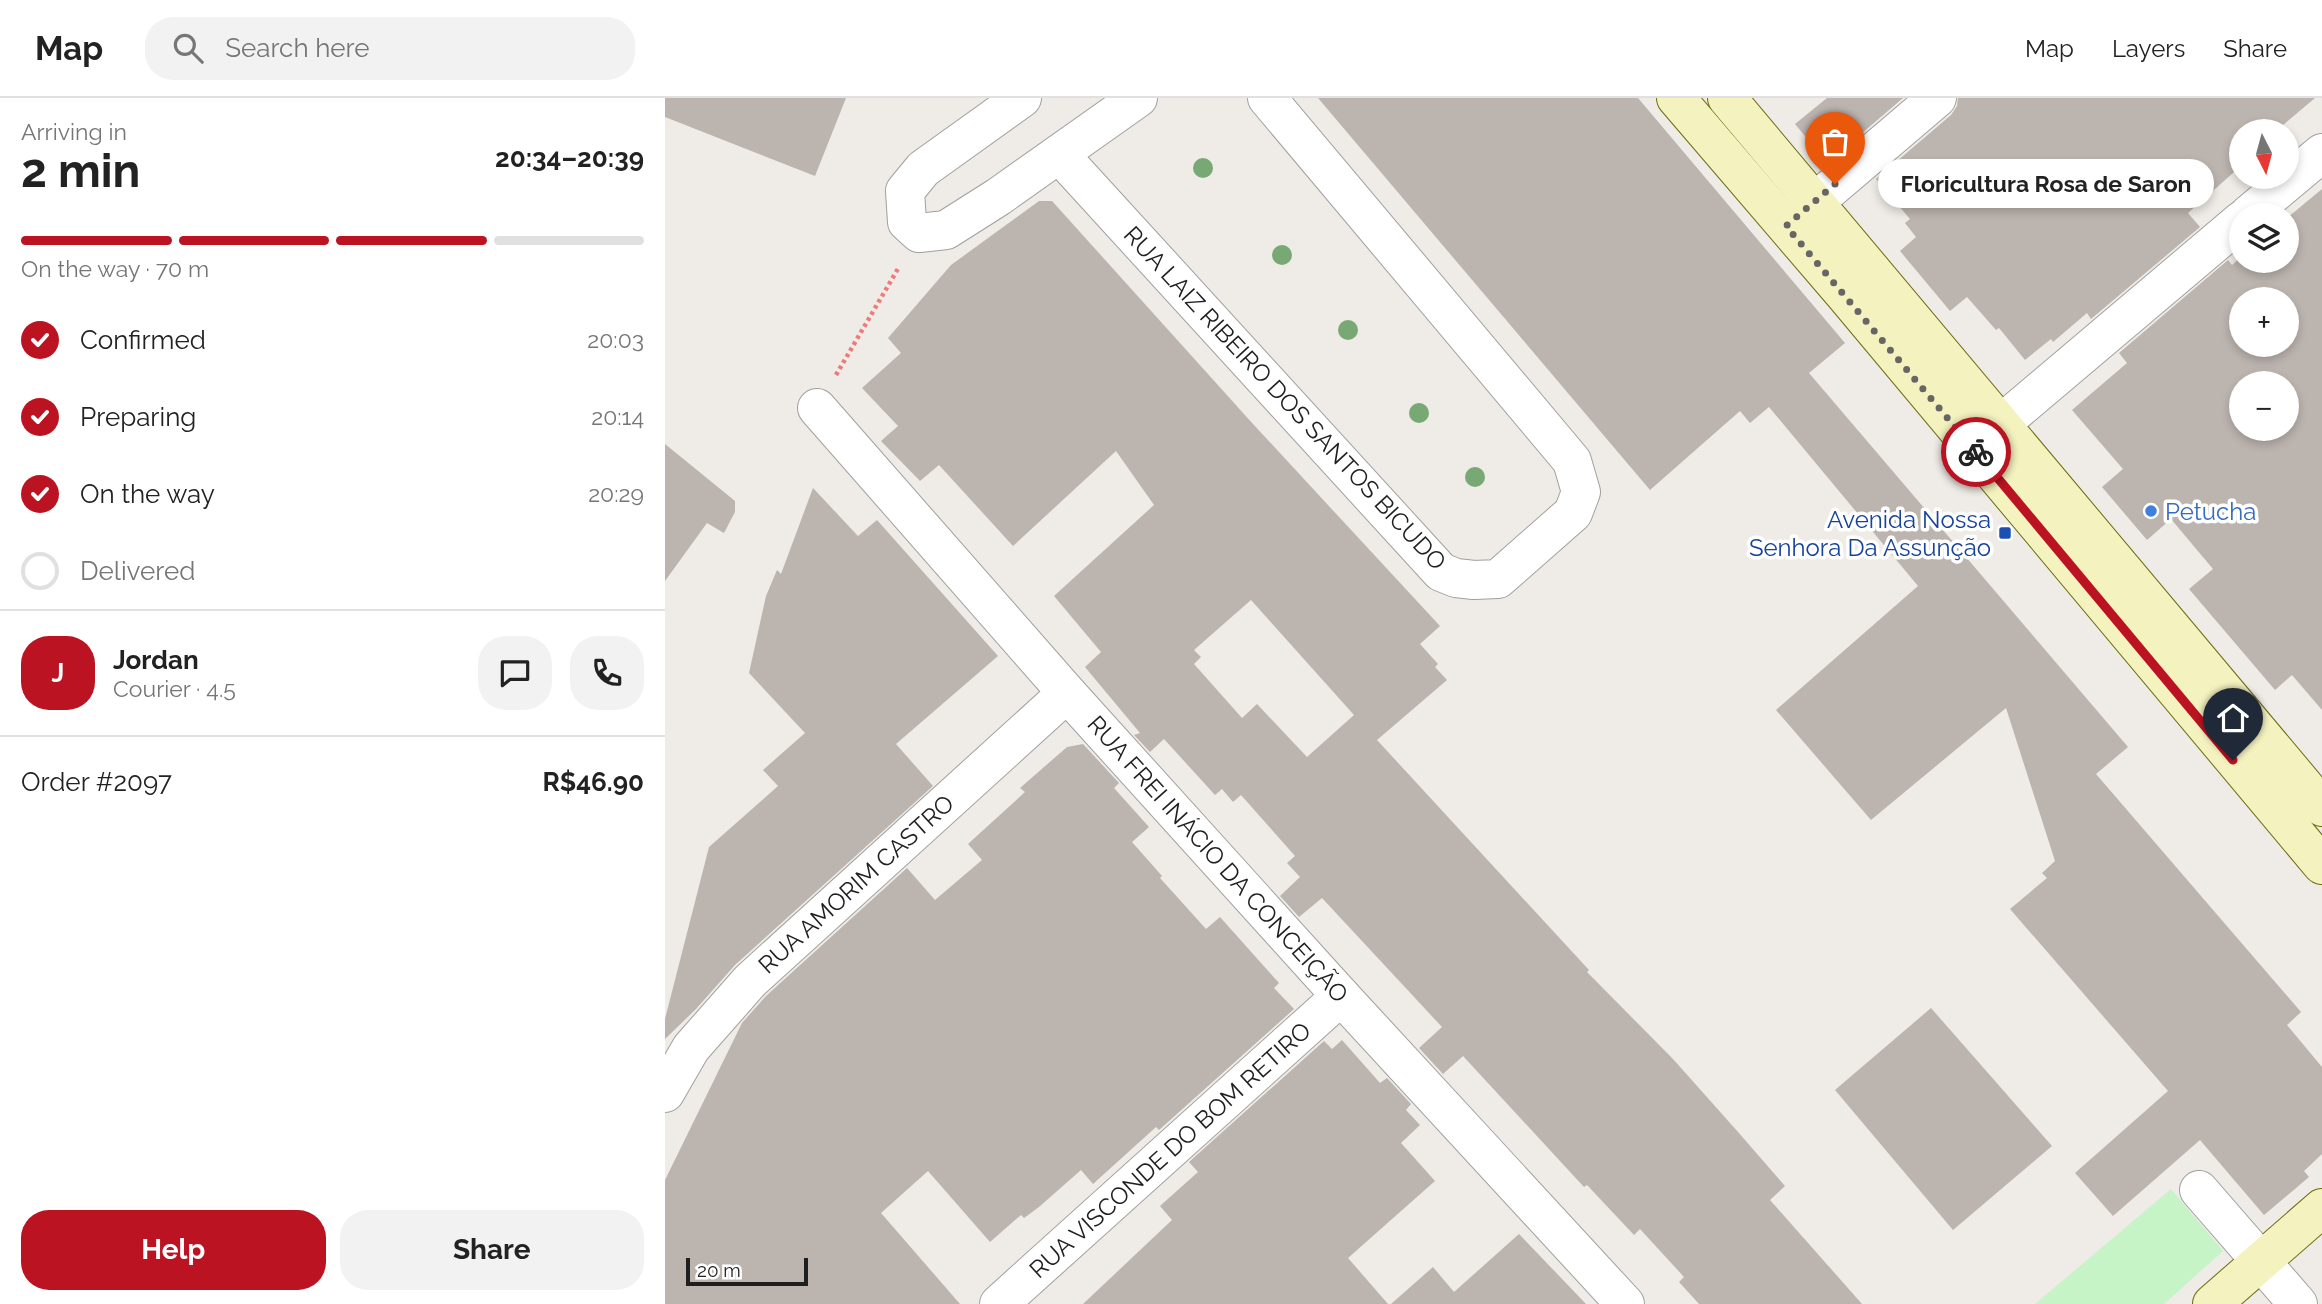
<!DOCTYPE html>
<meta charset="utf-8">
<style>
:root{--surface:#fff;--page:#f2f2f2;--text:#222;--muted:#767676;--line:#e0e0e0;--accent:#bb1321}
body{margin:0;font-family:Raleway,sans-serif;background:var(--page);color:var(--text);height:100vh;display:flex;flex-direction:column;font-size:26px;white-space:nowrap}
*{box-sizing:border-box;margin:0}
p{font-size:23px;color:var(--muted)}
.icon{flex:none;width:38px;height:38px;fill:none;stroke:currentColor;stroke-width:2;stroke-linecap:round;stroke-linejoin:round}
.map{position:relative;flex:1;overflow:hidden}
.panel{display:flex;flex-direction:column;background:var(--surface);width:665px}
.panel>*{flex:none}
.needle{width:46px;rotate:174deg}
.tools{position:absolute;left:1564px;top:21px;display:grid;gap:14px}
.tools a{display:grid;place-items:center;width:70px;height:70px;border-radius:50%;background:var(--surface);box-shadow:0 4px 10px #0003;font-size:35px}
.scale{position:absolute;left:21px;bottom:18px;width:122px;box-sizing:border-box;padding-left:7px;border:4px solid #1f1f1f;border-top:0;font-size:19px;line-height:24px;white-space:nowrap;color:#1f1f1f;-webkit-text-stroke:5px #fff;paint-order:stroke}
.pin{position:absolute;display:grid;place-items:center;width:60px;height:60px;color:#fff;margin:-72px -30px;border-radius:50% 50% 50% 0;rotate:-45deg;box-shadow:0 0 7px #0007}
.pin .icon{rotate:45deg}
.courier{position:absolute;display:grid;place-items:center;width:70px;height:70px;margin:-35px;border:5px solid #bb1321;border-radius:50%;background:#fff;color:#222;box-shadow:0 2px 9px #0007}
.bubble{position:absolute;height:49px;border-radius:24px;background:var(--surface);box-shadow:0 4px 10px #0003;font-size:23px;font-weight:700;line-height:49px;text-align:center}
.headline em{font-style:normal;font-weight:700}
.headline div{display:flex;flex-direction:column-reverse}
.headline{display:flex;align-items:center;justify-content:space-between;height:119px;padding:0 21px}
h1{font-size:46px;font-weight:700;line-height:52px}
.bar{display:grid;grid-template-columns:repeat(4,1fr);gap:10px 7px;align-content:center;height:84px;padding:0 21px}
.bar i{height:9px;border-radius:5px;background:var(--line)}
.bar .active{background:var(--accent)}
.bar p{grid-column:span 4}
.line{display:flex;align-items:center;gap:18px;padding:0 21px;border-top:2px solid var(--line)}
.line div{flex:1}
.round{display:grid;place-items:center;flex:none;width:74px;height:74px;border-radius:28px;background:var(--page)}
ol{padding:0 21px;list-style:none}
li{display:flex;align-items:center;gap:21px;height:77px}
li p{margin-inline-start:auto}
li .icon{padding:7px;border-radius:50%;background:var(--accent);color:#fff;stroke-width:4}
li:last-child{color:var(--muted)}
li i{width:38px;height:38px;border:4px solid var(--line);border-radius:50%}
.action{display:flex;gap:14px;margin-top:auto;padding:14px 21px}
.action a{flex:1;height:80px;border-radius:28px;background:var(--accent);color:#fff;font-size:28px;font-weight:700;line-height:80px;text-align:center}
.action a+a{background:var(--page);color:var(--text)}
header{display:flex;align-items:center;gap:42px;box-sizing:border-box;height:98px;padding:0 35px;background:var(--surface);border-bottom:2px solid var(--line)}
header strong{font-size:33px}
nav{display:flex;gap:38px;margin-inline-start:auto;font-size:24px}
.search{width:490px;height:63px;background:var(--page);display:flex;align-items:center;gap:18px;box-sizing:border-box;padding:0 24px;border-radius:28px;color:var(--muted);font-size:26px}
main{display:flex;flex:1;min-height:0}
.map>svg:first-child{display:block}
.park{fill:#c7f4c7}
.building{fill:#bcb4af;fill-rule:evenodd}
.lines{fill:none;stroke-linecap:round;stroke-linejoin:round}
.street-casing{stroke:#a0a0a0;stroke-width:40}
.secondary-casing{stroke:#6a6c0f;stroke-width:40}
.path{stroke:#ed7b79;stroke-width:4.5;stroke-dasharray:3.5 3.5;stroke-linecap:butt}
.street{stroke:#fff;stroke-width:38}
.secondary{stroke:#f4f2bf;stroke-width:38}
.tree{fill:#78a974}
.done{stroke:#686665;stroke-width:7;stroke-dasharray:0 12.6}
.route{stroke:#bb1321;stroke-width:9}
.shop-dot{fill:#3f7fe0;stroke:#fff;stroke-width:2.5}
.transit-dot{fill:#1a4fb4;stroke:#fff;stroke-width:2.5}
.labels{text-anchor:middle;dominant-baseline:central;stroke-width:7;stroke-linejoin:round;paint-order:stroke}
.street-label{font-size:24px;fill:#1f1f1f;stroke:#fff}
.shop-label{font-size:24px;fill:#366cbe;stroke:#fff;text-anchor:start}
.transit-label{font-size:24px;fill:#164399;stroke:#fff;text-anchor:end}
</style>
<header>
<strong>Map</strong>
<div class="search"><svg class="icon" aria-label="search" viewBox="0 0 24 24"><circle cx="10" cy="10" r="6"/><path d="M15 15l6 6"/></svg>Search here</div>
<nav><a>Map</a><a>Layers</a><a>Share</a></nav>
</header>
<main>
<section class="panel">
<div class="headline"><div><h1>2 min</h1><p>Arriving in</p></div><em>20:34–20:39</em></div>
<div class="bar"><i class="active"></i><i class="active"></i><i class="active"></i><i></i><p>On the way · 70 m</p></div>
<ol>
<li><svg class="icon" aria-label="check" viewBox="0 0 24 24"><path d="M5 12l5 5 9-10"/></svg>Confirmed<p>20:03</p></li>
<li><svg class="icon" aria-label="check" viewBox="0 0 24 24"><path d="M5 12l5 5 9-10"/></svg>Preparing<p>20:14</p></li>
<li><svg class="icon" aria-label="check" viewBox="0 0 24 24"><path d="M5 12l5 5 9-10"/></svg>On the way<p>20:29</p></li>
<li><i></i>Delivered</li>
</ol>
<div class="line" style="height:126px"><b class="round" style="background:var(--accent);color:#fff">J</b><div><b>Jordan</b><p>Courier · 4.5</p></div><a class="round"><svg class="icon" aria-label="chat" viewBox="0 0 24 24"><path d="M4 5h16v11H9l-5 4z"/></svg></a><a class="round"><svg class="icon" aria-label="phone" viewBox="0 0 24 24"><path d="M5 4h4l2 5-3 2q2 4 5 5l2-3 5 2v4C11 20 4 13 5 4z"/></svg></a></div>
<div class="line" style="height:91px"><div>Order #2097</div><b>R$46.90</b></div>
<div class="action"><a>Help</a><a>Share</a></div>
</section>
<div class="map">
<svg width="1657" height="1206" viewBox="0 0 1657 1206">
<rect width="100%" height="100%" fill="#efebe6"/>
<polygon class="park" points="1506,1091 1558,1153 1499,1206 1370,1206"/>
<g class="building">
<polygon points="0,0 181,0 150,78 0,19"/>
<polygon points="653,0 973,0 1180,245 1144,275 1463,649 1431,676 1636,914 1622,927 1657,969 1657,1056 1639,1073 1644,1079 1599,1117 1535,1042 1448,1118 1410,1075 1503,993 1345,811 1382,780 1377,775 1390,763 1341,610 1206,722 1111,612 1253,488 1104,309 1085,325 1075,313 985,392"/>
<polygon points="1162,0 1238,0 1168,60 1160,62 1130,26"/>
<polygon points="1293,0 1650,0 1611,33 1577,33 1577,67 1523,115 1535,129 1426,221 1422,215 1388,244 1386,241 1360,262 1334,230 1331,232 1302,199 1285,213 1235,153 1251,139 1240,125 1245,121 1211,81 1286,17 1292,8"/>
<path d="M 1657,91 L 1657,612 L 1627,577 L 1610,592 L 1524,491 L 1548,471 L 1506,421 L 1482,442 L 1437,389 L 1458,371 L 1407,312 L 1462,265 L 1454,255 L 1563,162 L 1567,167 L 1577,158 L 1577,163 L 1622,163 L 1622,120 ZM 1577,201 L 1622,201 L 1622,247 L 1577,247 ZM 1577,285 L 1622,285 L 1622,331 L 1577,331 Z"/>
<path d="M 374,103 L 387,103 L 588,326 L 775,528 L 755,546 L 773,566 L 770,569 L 782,582 L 712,642 L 924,872 L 922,874 L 1008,961 L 1073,1034 L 1120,1088 L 1105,1102 L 1197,1206 L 1034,1206 L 1014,1184 L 1019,1179 L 975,1131 L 969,1137 L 922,1087 L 919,1089 L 798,958 L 778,976 L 754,950 L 777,929 L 657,800 L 634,819 L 615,798 L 635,779 L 622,765 L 630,758 L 576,697 L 568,704 L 557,691 L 550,697 L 499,641 L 485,654 L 469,637 L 475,635 L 420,569 L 436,554 L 389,498 L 489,407 L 451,353 L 348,448 L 274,367 L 255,383 L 216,343 L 233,328 L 197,290 L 236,255 L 223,240 L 286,167 ZM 586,502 L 689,617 L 642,659 L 592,606 L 577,620 L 529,566 L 536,559 L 529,552 Z"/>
<polygon points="0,346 70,403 70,414 59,435 42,425 0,483"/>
<polygon points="148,390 193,438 212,422 333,558 231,646 268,688 70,867 31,911 0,941 0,921 44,749 113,688 98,672 140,635 84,575 101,498 112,472 116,476"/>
<polygon points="418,646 454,685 449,690 484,729 467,744 497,778 495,780 541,831 555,819 614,885 609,890 629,911 494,1032 491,1029 428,1086 416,1072 374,1109 359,1120 356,1117 325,1144 263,1073 216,1115 295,1206 0,1206 0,1082 77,925 101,898 242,770 270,802 317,762 303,746 360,694 355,690 402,649"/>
<polygon points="1266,910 1387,1048 1288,1132 1170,992"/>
<polygon points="677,942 715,985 722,980 746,1006 741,1012 755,1027 736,1045 770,1083 683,1160 723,1206 418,1206 507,1122 495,1108 533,1074 524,1064 659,943 667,951"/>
<polygon points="854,1136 921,1206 726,1206 768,1169 789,1194"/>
</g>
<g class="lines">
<g class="street-casing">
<g id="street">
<polyline points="357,0 258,71 240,93 242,124 254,135 281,132 333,99 473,0"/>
<polyline points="394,56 776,474 791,480 809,482 833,481 908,415 916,394 907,363 602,0"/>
<polyline points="1583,117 1657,55"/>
<polyline points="1124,126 1272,0"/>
<polyline points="152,310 402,595 676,898 960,1206"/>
<polyline points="1311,347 1577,122"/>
<polyline points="0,995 26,950 85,883 402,595"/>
<polyline points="1534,1092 1633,1206"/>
<polyline points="334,1206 676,898"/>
</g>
</g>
<g class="secondary-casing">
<g id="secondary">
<polyline points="1011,0 1179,196 1657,767"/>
<polyline points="1062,0 1657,709"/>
<polyline points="1547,1206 1657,1110"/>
</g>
</g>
<polyline class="path" points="171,277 234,169"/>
<use href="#street" class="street"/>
<use href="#secondary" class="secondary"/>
</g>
<g class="tree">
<circle cx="538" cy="70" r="10"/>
<circle cx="617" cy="157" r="10"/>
<circle cx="683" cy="232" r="10"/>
<circle cx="754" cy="315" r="10"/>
<circle cx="810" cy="379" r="10"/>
</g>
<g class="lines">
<polyline class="done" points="1170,86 1121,128 1311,354"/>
<polyline class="route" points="1311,354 1568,662"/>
</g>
<circle class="shop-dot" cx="1486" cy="413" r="7"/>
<rect class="transit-dot" x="1333" y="428" width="14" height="14" rx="3.5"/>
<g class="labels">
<g class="street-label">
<text transform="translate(620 300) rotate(47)">RUA LAIZ RIBEIRO DOS SANTOS BICUDO</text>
<text transform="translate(553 761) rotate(48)">RUA FREI INÁCIO DA CONCEIÇÃO</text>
<text transform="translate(191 786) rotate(-42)">RUA AMORIM CASTRO</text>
<text transform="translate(505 1052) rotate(-42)">RUA VISCONDE DO BOM RETIRO</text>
</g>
<g class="shop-label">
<text x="1500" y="413">Petucha</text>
</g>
<g class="transit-label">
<text x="1326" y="421">Avenida Nossa<tspan x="1326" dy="28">Senhora Da Assunção</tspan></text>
</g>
</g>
</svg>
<div class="tools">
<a><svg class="needle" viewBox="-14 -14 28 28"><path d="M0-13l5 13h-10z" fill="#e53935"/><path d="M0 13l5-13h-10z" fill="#767676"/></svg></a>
<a><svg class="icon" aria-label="layers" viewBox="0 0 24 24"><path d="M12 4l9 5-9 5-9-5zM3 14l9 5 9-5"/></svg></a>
<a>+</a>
<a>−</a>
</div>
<div class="scale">20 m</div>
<div class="pin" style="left:1170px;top:86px;background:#ea580c"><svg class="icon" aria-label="bag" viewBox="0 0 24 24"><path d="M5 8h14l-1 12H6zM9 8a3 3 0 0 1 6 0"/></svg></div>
<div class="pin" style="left:1568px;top:662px;background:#1f2937"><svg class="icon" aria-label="home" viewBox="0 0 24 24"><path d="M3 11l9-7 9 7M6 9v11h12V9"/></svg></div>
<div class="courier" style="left:1311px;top:354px"><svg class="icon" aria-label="bike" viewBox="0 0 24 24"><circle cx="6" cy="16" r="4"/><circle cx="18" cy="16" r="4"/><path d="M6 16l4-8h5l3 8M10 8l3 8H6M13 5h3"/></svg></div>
<div class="bubble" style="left:1213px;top:61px;width:336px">Floricultura Rosa de Saron</div>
</div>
</main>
